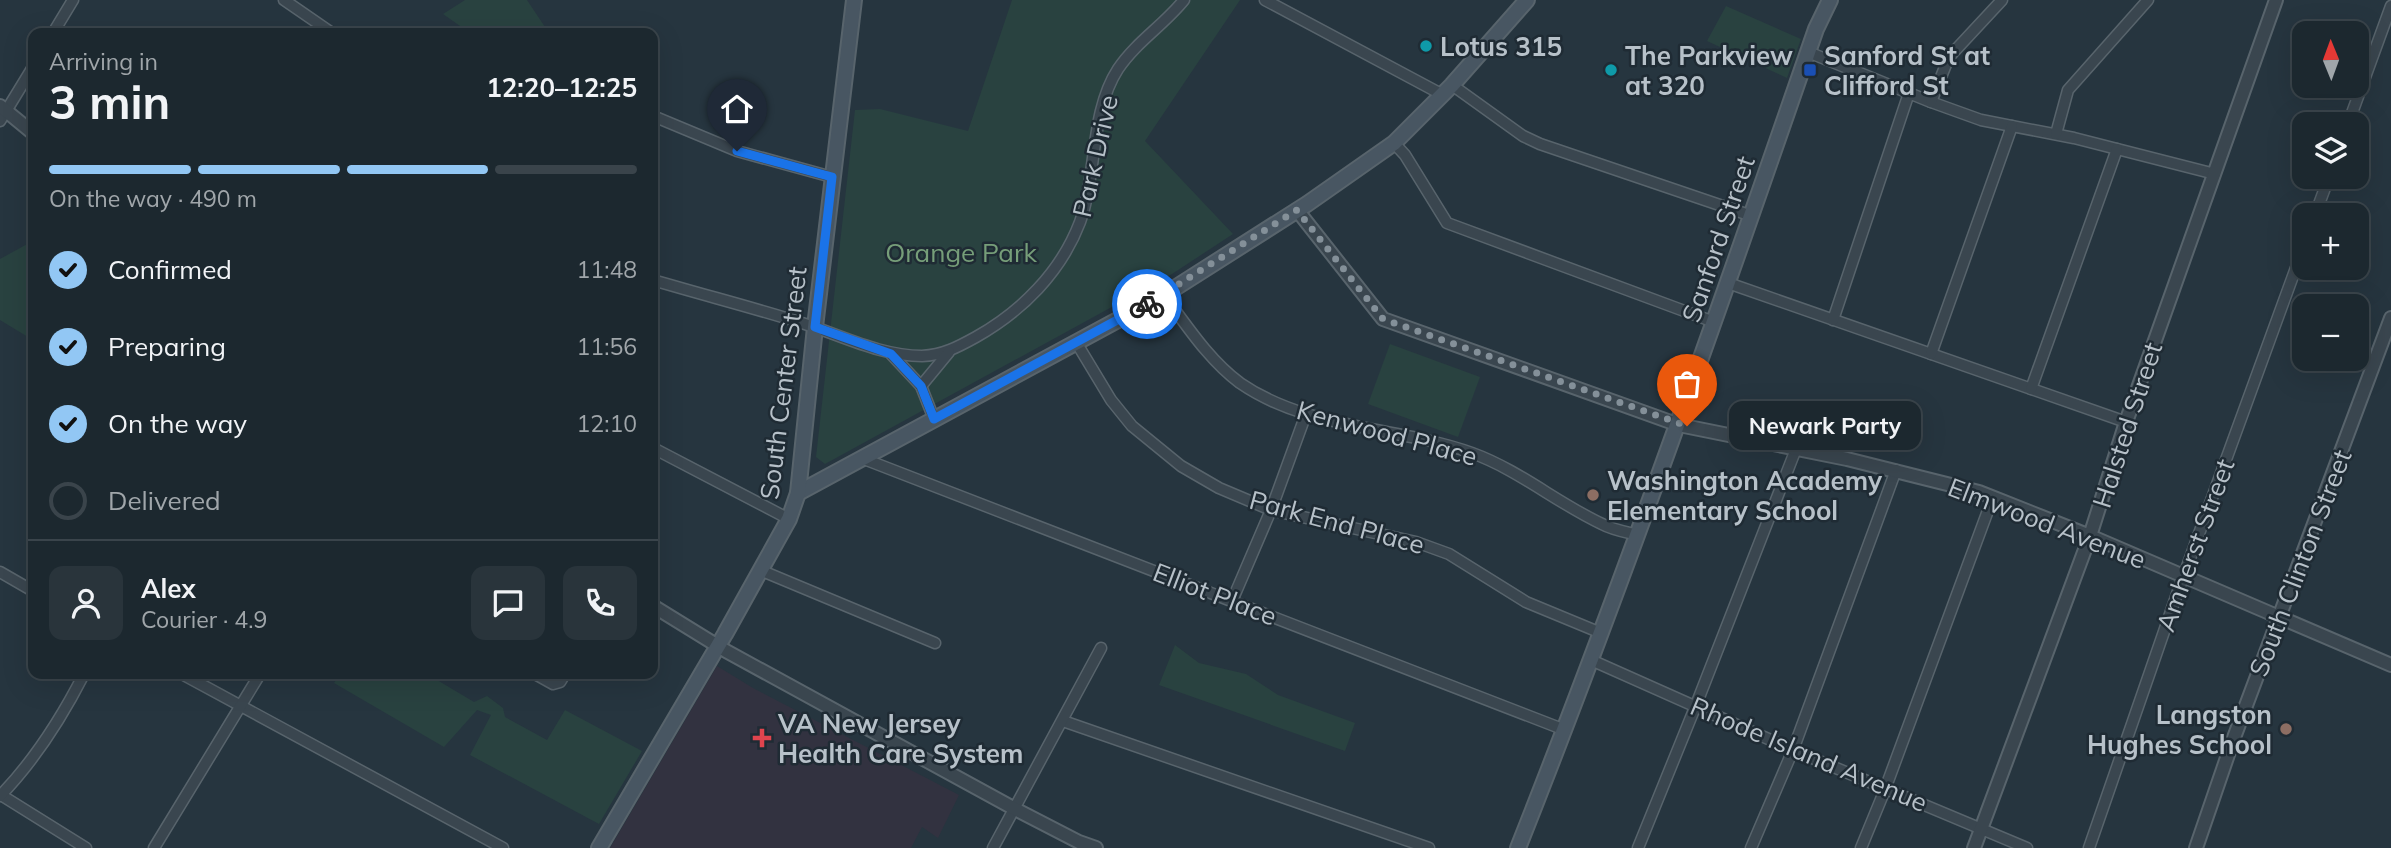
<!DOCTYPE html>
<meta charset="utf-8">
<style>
:root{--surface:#1c282f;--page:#29343b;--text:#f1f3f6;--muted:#a0a6aa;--line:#3a444b;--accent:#92c7f4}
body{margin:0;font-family:Mulish,sans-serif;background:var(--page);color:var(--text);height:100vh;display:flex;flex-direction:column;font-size:26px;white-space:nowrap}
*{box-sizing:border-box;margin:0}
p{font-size:23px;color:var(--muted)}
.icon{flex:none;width:38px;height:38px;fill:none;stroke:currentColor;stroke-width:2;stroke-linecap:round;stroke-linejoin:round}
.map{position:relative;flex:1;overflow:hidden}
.side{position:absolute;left:28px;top:28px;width:630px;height:651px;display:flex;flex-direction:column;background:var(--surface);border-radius:14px;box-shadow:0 7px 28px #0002,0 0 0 2px var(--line)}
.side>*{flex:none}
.needle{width:46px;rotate:359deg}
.controls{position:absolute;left:2292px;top:21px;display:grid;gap:14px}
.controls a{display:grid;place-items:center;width:77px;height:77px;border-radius:14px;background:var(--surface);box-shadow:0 7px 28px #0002,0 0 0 2px var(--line);font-size:35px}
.pin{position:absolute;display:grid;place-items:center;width:60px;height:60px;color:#fff;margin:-72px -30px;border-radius:50% 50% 50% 0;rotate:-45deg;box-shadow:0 0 7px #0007}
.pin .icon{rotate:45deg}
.courier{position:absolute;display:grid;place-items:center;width:70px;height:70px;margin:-35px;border:5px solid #1a73e8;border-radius:50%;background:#fff;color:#222;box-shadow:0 2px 9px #0007}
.bubble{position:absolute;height:49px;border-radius:14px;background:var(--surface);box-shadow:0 7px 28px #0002,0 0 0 2px var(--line);font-size:23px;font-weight:700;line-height:49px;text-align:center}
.overview em{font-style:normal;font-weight:700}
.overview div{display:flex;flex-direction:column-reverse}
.overview{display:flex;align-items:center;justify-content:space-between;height:119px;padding:0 21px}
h1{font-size:46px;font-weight:700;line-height:52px}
.bar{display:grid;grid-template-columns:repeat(4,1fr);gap:10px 7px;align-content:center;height:84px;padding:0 21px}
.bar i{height:9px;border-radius:5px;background:var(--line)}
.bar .current{background:var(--accent)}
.bar p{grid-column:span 4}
.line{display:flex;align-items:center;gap:18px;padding:0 21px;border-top:2px solid var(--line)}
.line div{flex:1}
.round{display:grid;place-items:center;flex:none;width:74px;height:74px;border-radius:14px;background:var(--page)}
ol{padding:0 21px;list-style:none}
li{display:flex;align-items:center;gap:21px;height:77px}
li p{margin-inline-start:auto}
li .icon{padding:7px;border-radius:50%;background:var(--accent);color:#111;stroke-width:4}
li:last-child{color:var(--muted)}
li i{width:38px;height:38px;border:4px solid var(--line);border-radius:50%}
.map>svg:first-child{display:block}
.medical{fill:#323240}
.green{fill:#294240}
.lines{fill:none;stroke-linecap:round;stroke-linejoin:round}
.minor-casing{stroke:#58646c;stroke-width:13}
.tertiary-casing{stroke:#58646c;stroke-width:16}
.secondary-casing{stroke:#58646c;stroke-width:18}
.minor{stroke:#3a464f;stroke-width:10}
.tertiary{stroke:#3a464f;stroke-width:12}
.secondary{stroke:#485662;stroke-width:14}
.done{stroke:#849099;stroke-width:7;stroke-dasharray:0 12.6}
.route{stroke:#1a73e8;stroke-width:9}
.culture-dot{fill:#0f9aa8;stroke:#1f2b34;stroke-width:2.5}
.transit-dot{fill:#1a4fb4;stroke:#1f2b34;stroke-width:2.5}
.education-dot{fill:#8d6e63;stroke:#1f2b34;stroke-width:2.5}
.health-dot{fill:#e0444e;stroke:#1f2b34;stroke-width:2.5}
.labels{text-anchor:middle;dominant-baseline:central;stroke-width:5;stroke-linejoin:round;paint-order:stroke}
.poi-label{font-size:26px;font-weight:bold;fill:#b7c1c9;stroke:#1f2b34;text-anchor:start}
.street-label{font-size:26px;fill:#b7c1c9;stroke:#1f2b34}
.park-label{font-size:26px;fill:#769e79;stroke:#1f2b34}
</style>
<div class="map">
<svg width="2391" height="848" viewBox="0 0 2391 848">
<rect width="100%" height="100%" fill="#26353f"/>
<polygon class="medical" points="717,666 753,688 959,795 938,838 922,827 911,848 610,848"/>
<g class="green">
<polygon points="465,0 527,0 549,33 470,33 443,14"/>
<polygon points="1012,0 1240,0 1145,141 1233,234 1172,274 825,464 816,457 855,110 880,109 968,131"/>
<polygon points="1726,6 1801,39 1787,78 1707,41"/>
<polygon points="31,242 33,244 33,340 0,320 0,259"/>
<polygon points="1390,344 1480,377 1458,437 1368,404"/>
<polygon points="1175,645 1199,663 1246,674 1278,695 1355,723 1345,751 1159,685"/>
<polygon points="340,674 427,674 474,702 487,696 503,708 505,717 547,740 565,710 642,751 599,824 470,755 491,715 477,710 444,747 334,683"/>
</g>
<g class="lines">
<g class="minor-casing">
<g id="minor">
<polyline points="284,0 332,33"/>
<polyline points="1265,0 1443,95"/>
<polyline points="53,33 73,0"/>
<polyline points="1808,52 1931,102 1981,120 2074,138 2215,174"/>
<polyline points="1452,85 1523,136 1540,144 1752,216"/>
<polyline points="1931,102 1949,57 2002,0"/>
<polyline points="653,116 737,151 832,177"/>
<polyline points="0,121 33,67"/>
<polyline points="2348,124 2391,6"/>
<polyline points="2056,134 2068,90 2148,0"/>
<polyline points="1394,143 1405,155 1447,223 1714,322"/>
<polyline points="2315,215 2329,177"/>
<path d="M 653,280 C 703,295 755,308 805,324 C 843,336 881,356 922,356 C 943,355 958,347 976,337 C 1022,311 1061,272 1080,222 C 1097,175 1090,112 1118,69 C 1136,42 1164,25 1184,0"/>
<polyline points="1728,283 2126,422"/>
<path d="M 1164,295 C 1187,326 1209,360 1240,383 C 1308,430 1396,426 1472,453 C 1519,470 1557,503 1602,524 C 1613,530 1626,532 1638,535"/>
<polyline points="1833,320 1909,93"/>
<polyline points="1076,342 1111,400 1132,426 1181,466 1219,488 1271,510 1416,542 1449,554 1526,602 1601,633"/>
<polyline points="891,354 921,386 934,419"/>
<polyline points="1931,354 2012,126"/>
<polyline points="921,386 949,352"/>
<polyline points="2031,389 2117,149"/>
<polyline points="653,448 789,519"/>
<polyline points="864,459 1565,730"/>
<polyline points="760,570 935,643"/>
<polyline points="0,572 33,591"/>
<polyline points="1232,601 1271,510 1306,414"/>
<polyline points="1591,660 1793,750 2027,848"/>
<polyline points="182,674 503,848"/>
<polyline points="535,674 553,684 560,682 565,674"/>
<polyline points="1063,721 1429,848"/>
<polyline points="1,795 86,848"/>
<path d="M 0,796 C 34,761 62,717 84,674"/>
<polyline points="154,848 260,674"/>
<polyline points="993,848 1101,648"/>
<polyline points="1638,848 1696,705 1796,449"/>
<polyline points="1751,848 1793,750 1896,470"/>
<polyline points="1861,848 1884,792 1993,497"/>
<polyline points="2089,848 2177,594 2305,243"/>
</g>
</g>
<g class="tertiary-casing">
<g id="tertiary">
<polyline points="0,106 33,133"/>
<polyline points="1297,210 1383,319 1679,425 1847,459 1979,492 2090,536 2391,665"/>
<polyline points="653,606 726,651 1015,809 1079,842 1096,848"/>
<polyline points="1974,848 2090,536 2126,422 2276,0"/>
<polyline points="2196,848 2232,743 2391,318"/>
</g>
</g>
<g class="secondary-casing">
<g id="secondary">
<polyline points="798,493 1164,295 1307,204 1394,143 1452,85 1527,0"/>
<polyline points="599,848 725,634 789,519 798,493 815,327 854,0"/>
<path d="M 1518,848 C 1625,578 1721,304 1816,29 L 1830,0"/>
</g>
</g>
<use href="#minor" class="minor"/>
<use href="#tertiary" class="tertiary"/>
<use href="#secondary" class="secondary"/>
</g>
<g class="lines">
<polyline class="done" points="1147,304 1297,210 1383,319 1687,426"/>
<polyline class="route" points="737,151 832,177 815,327 891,354 921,386 934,419 1147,304"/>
</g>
<g class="culture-dot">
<circle cx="1426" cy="46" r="7"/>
<circle cx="1611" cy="70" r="7"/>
</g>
<rect class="transit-dot" x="1803" y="63" width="14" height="14" rx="3.5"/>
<g class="education-dot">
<circle cx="1593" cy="495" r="7"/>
<circle cx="2286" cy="729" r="7"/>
</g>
<path class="health-dot" d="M758.5 727.5h7v7h7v7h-7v7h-7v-7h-7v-7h7z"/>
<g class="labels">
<g class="poi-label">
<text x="1440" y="46">Lotus 315</text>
<text x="1625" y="55">The Parkview<tspan x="1625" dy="30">at 320</tspan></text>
<text x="1824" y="55">Sanford St at<tspan x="1824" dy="30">Clifford St</tspan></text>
<text x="1607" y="480">Washington Academy<tspan x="1607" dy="30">Elementary School</tspan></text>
<text x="2272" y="714" text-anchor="end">Langston<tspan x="2272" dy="30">Hughes School</tspan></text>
<text x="778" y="723">VA New Jersey<tspan x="778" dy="30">Health Care System</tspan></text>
</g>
<g class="street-label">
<text transform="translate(1095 156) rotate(-77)">Park Drive</text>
<text transform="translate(1718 239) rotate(-71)">Sanford Street</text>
<text transform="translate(783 383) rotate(-83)">South Center Street</text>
<text transform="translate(2127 425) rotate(-72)">Halsted Street</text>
<text transform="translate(1387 433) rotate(15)">Kenwood Place</text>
<text transform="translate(1337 522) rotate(15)">Park End Place</text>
<text transform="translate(2047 523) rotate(21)">Elmwood Avenue</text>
<text transform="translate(2195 545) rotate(-70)">Amherst Street</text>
<text transform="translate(2300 563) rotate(-69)">South Clinton Street</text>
<text transform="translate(1215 594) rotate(21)">Elliot Place</text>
<text transform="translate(1809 754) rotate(23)">Rhode Island Avenue</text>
</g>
<g class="park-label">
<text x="961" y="252">Orange Park</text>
</g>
</g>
</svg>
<div class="controls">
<a><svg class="needle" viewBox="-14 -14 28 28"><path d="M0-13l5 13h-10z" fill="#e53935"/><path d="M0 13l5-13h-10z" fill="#a0a6aa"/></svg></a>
<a><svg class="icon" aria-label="layers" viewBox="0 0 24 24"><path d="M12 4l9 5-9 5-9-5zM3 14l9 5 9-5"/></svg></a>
<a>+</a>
<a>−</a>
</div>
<div class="pin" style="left:1687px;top:426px;background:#ea580c"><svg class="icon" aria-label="bag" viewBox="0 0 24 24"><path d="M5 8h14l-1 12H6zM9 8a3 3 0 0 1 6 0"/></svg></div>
<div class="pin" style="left:737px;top:151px;background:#1f2937"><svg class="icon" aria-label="home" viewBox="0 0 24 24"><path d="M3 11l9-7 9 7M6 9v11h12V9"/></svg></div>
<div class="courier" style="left:1147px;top:304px"><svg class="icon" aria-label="bike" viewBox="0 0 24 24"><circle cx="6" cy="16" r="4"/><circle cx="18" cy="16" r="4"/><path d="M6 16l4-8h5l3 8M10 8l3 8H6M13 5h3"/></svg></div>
<div class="bubble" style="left:1729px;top:401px;width:192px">Newark Party</div>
<section class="side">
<div class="overview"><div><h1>3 min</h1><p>Arriving in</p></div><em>12:20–12:25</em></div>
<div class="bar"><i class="current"></i><i class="current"></i><i class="current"></i><i></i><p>On the way · 490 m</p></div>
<ol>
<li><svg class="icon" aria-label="check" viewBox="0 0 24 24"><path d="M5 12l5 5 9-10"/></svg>Confirmed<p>11:48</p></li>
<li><svg class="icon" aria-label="check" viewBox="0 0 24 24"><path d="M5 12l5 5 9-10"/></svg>Preparing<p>11:56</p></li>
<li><svg class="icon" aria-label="check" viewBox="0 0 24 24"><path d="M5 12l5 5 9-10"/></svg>On the way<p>12:10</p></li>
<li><i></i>Delivered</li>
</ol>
<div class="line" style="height:126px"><a class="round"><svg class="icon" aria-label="person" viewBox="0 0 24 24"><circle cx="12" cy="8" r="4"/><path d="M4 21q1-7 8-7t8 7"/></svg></a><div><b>Alex</b><p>Courier · 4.9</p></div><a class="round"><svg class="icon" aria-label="chat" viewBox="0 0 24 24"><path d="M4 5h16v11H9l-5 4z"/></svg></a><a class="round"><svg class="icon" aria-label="phone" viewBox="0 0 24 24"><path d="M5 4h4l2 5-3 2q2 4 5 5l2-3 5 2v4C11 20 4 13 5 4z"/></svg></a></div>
</section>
</div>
